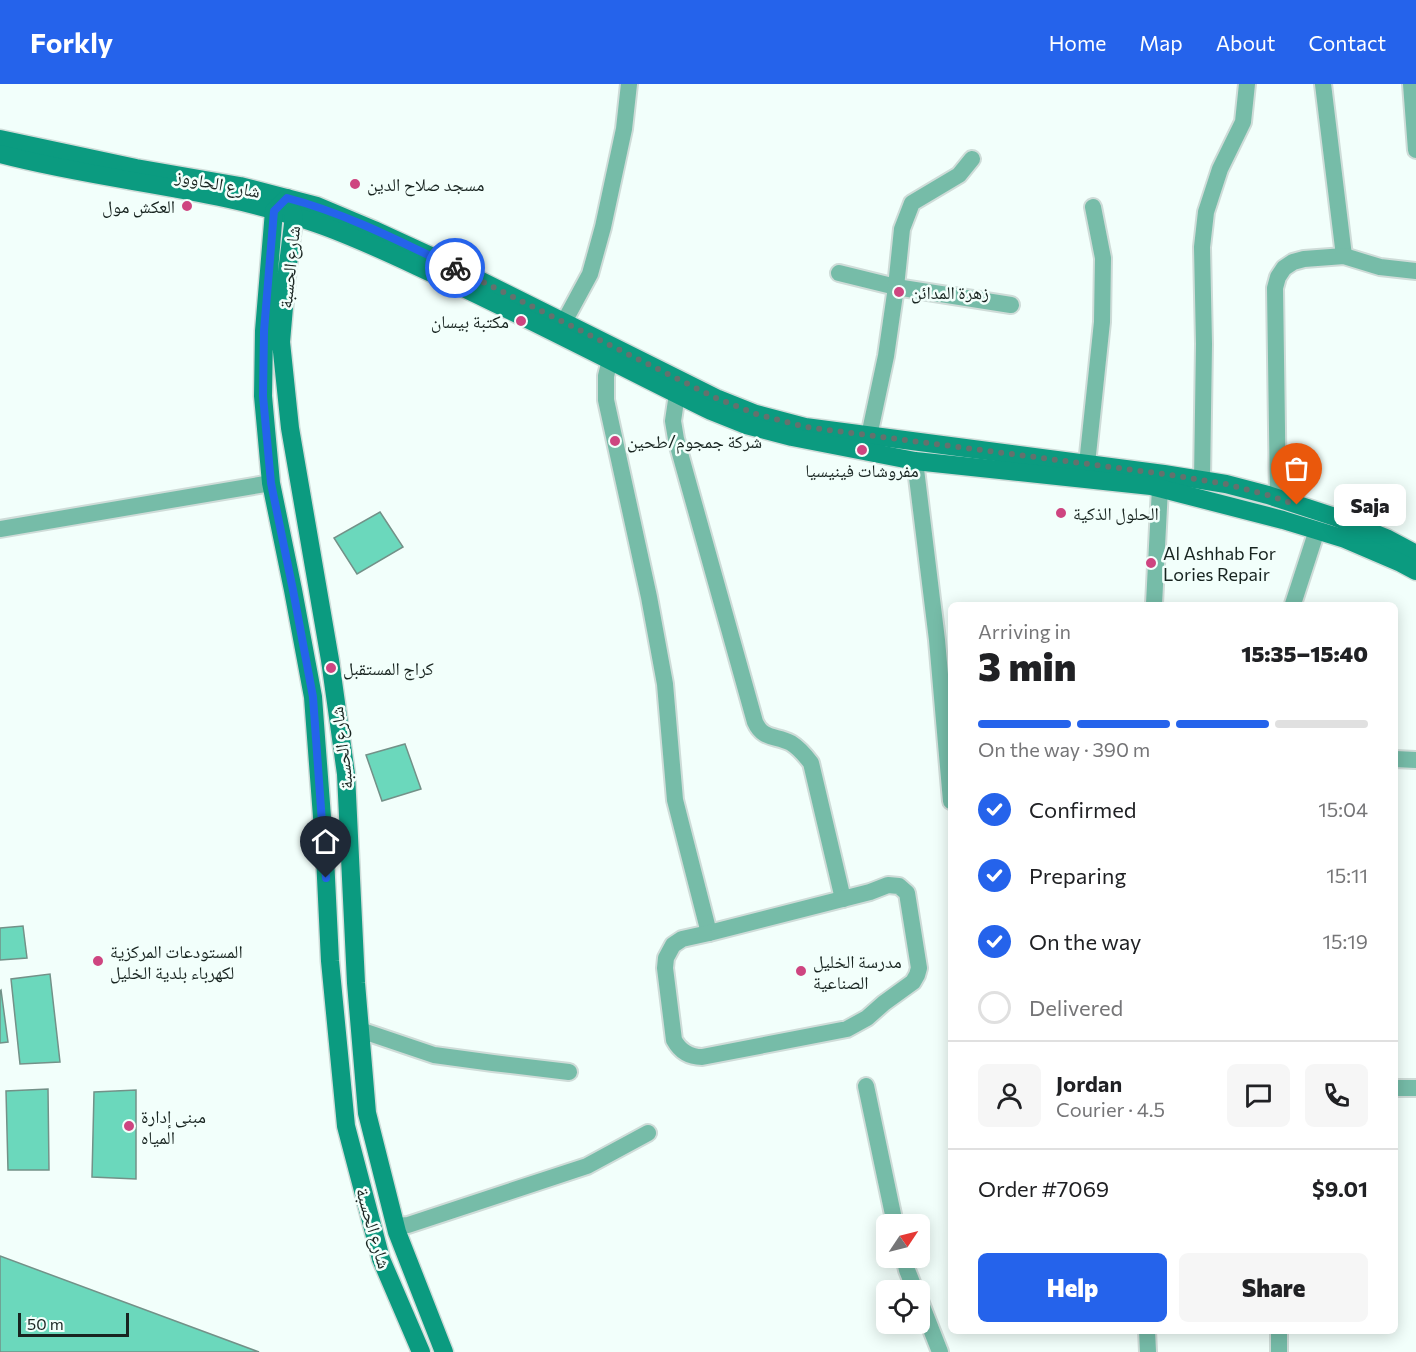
<!DOCTYPE html>
<meta charset="utf-8">
<style>
:root{--surface:#fff;--page:#f6f6f6;--text:#202124;--muted:#757577;--line:#e0e0e0;--accent:#2563eb}
body{margin:0;font-family:Commissioner,"Noto Naskh Arabic",sans-serif;background:var(--page);color:var(--text);height:100vh;display:flex;flex-direction:column;font-size:22px;white-space:nowrap}
*{box-sizing:border-box;margin:0}
p{font-size:20px;color:var(--muted)}
.icon{flex:none;width:33px;height:33px;fill:none;stroke:currentColor;stroke-width:2;stroke-linecap:round;stroke-linejoin:round}
.map{position:relative;flex:1;overflow:hidden}
.side{position:absolute;left:948px;top:518px;width:450px;height:732px;display:flex;flex-direction:column;background:var(--surface);border-radius:9px;box-shadow:0 3px 15px #0003}
.side>*{flex:none}
.needle{width:39px;rotate:55deg}
.buttons{position:absolute;left:876px;top:1130px;display:grid;gap:12px}
.buttons a{display:grid;place-items:center;width:54px;height:54px;border-radius:9px;background:var(--surface);box-shadow:0 3px 15px #0003;font-size:30px}
.scale{position:absolute;left:18px;bottom:15px;width:111px;box-sizing:border-box;padding-left:6px;border:3px solid #182420;border-top:0;font-size:16px;line-height:21px;white-space:nowrap;color:#182420;-webkit-text-stroke:4px #f2fffb;paint-order:stroke}
.pin{position:absolute;display:grid;place-items:center;width:51px;height:51px;color:#fff;margin:-62px -26px;border-radius:50% 50% 50% 0;rotate:-45deg;box-shadow:0 0 6px #0007}
.pin .icon{rotate:45deg}
.courier{position:absolute;display:grid;place-items:center;width:60px;height:60px;margin:-30px;border:4px solid #2563eb;border-radius:50%;background:#fff;color:#222;box-shadow:0 2px 8px #0007}
.bubble{position:absolute;height:42px;border-radius:9px;background:var(--surface);box-shadow:0 3px 15px #0003;font-size:20px;font-weight:800;line-height:42px;text-align:center}
.summary em{font-style:normal;font-weight:800}
.summary div{display:flex;flex-direction:column-reverse}
.summary{display:flex;align-items:center;justify-content:space-between;height:102px;padding:0 30px}
h1{font-size:39px;font-weight:800;line-height:45px}
.bar{display:grid;grid-template-columns:repeat(4,1fr);gap:9px 6px;align-content:center;height:72px;padding:0 30px}
.bar i{height:8px;border-radius:4px;background:var(--line)}
.bar .on{background:var(--accent)}
.bar p{grid-column:span 4}
.line{display:flex;align-items:center;gap:15px;padding:0 30px;border-top:2px solid var(--line)}
.line div{flex:1}
.round{display:grid;place-items:center;flex:none;width:63px;height:63px;border-radius:9px;background:var(--page)}
ol{padding:0 30px;list-style:none}
li{display:flex;align-items:center;gap:18px;height:66px}
li p{margin-inline-start:auto}
li .icon{padding:6px;border-radius:50%;background:var(--accent);color:#fff;stroke-width:4}
li:last-child{color:var(--muted)}
li i{width:33px;height:33px;border:3px solid var(--line);border-radius:50%}
.cta{display:flex;gap:12px;margin-top:auto;padding:12px 30px}
.cta a{flex:1;height:69px;border-radius:9px;background:var(--accent);color:#fff;font-size:24px;font-weight:800;line-height:69px;text-align:center}
.cta a+a{background:var(--page);color:var(--text)}
header{display:flex;align-items:center;gap:36px;box-sizing:border-box;height:84px;padding:0 30px;background:var(--accent);color:#fff}
header strong{font-size:28px}
nav{display:flex;gap:33px;margin-inline-start:auto;font-size:21px}
.map>svg:first-child{display:block}
.building{fill:#6bd8bc;stroke:#739188;stroke-width:1.5}
.lines{fill:none;stroke-linecap:round;stroke-linejoin:round}
.minor-casing{stroke:#cfdcd8;stroke-width:20}
.secondary-casing{stroke:#cfdcd8;stroke-width:21}
.minor{stroke:#76bca8;stroke-width:16}
.secondary{stroke:#0b9b80;stroke-width:18}
.done{stroke:#64716d;stroke-width:6;stroke-dasharray:0 10.8}
.route{stroke:#2563eb;stroke-width:8}
.poi-dot{fill:#ce4580;stroke:#f2fffb;stroke-width:2}
.labels{text-anchor:middle;dominant-baseline:central;stroke-width:5;stroke-linejoin:round;paint-order:stroke}
.street-label{font-size:18px;fill:#182420;stroke:#f2fffb}
.poi-label{font-size:18px;fill:#182420;stroke:#f2fffb;text-anchor:start}
</style>
<header>
<strong>Forkly</strong>
<nav><a>Home</a><a>Map</a><a>About</a><a>Contact</a></nav>
</header>
<div class="map">
<svg width="1416" height="1268" viewBox="0 0 1416 1268">
<rect width="100%" height="100%" fill="#f2fffb"/>
<g class="building">
<polygon points="380,428 403,463 357,490 334,454"/>
<polygon points="405,660 421,705 382,717 366,671"/>
<polygon points="23,842 27,874 0,876 0,844"/>
<polygon points="50,890 60,978 20,980 11,895"/>
<polygon points="1,906 8,958 0,959 0,907"/>
<polygon points="48,1005 49,1086 8,1086 6,1007"/>
<polygon points="136,1006 136,1095 92,1093 94,1008"/>
<polygon points="0,1172 259,1268 0,1268"/>
</g>
<g class="lines">
<g class="minor-casing">
<g id="minor">
<polyline points="1323,0 1344,172"/>
<polyline points="1411,0 1416,66"/>
<polyline points="839,189 896,203 1011,221"/>
<polyline points="564,238 590,190 603,143 624,45 629,0"/>
<polyline points="610,276 606,292 606,316 649,513 665,600 675,716 709,849"/>
<path d="M 677,310 L 673,337 L 676,355 L 755,638 C 763,656 776,651 791,659 C 799,664 805,671 811,679 L 843,815"/>
<polyline points="869,352 886,272 896,203 902,145 912,119 959,91 972,75"/>
<polyline points="915,377 937,556 951,717"/>
<polyline points="1087,380 1102,238 1103,174 1093,123"/>
<polyline points="1202,396 1204,260 1202,163 1206,128 1220,85 1243,38 1247,0"/>
<polyline points="1278,415 1275,204 1278,193 1284,184 1293,178 1304,175 1344,172 1380,183 1416,187"/>
<polyline points="0,445 271,399"/>
<polyline points="1154,520 1160,404"/>
<polyline points="1293,520 1317,446"/>
<polyline points="1395,675 1416,676"/>
<path d="M 888,801 L 899,802 L 907,809 L 919,884 L 917,891 L 913,898 L 884,919 L 867,934 L 847,945 L 702,973 C 689,973 680,967 674,956 L 665,884 L 666,874 L 673,861 L 682,855 L 709,849 L 870,808 Z"/>
<polyline points="360,946 434,971 493,979 569,988"/>
<polyline points="866,1002 895,1140"/>
<polyline points="1395,1004 1416,1004"/>
<polyline points="396,1142 408,1141 587,1082 648,1049"/>
<polyline points="904,1173 907,1186 915,1206"/>
<polyline points="920,1217 940,1268"/>
<polyline points="1147,1246 1148,1268"/>
<polyline points="1279,1246 1279,1268"/>
</g>
</g>
<g class="secondary-casing">
<g id="secondary">
<polyline points="0,55 136,84 240,102 317,122 374,146 435,174 716,314 756,330 805,343 1164,390 1226,400 1268,411 1335,433 1386,454 1416,470"/>
<path d="M 0,70 C 105,98 215,103 318,140 C 364,156 407,178 451,198 C 538,239 624,284 711,327 L 746,341 L 792,353 L 915,377 L 1151,402 L 1283,436 L 1345,455 L 1401,479 L 1416,487"/>
<polyline points="421,1268 381,1175 346,1042 330,877 325,773 313,613 293,506 271,399 263,312 264,247 274,127 287,114 294,132 287,188 281,258 290,344 330,576 346,690 356,899 367,1029 397,1148 444,1268"/>
</g>
</g>
<use href="#minor" class="minor"/>
<use href="#secondary" class="secondary"/>
</g>
<g class="lines">
<polyline class="done" points="455,184 716,314 756,330 806,343 1164,390 1226,400 1268,411 1297,421"/>
<path class="route" d="M 326,794 L 313,613 L 293,506 L 271,399 L 263,312 L 264,247 L 274,127 L 287,114 C 345,129 401,158 455,184"/>
</g>
<g class="poi-dot">
<circle cx="355" cy="100" r="6"/>
<circle cx="187" cy="122" r="6"/>
<circle cx="899" cy="208" r="6"/>
<circle cx="521" cy="237" r="6"/>
<circle cx="615" cy="357" r="6"/>
<circle cx="862" cy="366" r="6"/>
<circle cx="1061" cy="429" r="6"/>
<circle cx="1151" cy="479" r="6"/>
<circle cx="331" cy="584" r="6"/>
<circle cx="98" cy="877" r="6"/>
<circle cx="801" cy="887" r="6"/>
<circle cx="129" cy="1042" r="6"/>
</g>
<g class="labels">
<g class="street-label">
<text transform="translate(218 99) rotate(11)">شارع الحاووز</text>
<text transform="translate(289 183) rotate(-84)">شارع الحسبة</text>
<text transform="translate(341 664) rotate(-97)">شارع الحسبة</text>
<text transform="translate(374 1144) rotate(74)">شارع الحسبة</text>
</g>
<g class="poi-label">
<text x="367" y="100">مسجد صلاح الدين</text>
<text x="175" y="122" text-anchor="end">العكش مول</text>
<text x="911" y="208">زهرة المدائن</text>
<text x="509" y="237" text-anchor="end">مكتبة بيسان</text>
<text x="627" y="357">شركة جمجوم/طحين</text>
<text x="862" y="386" text-anchor="middle">مفروشات فينيسيا</text>
<text x="1073" y="429">الحلول الذكية</text>
<text x="1163" y="469">Al Ashhab For<tspan x="1163" dy="21">Lories Repair</tspan></text>
<text x="343" y="584">كراج المستقبل</text>
<text x="110" y="867">المستودعات المركزية<tspan x="110" dy="21">لكهرباء بلدية الخليل</tspan></text>
<text x="813" y="877">مدرسة الخليل<tspan x="813" dy="21">الصناعية</tspan></text>
<text x="141" y="1032">مبنى إدارة<tspan x="141" dy="21">المياه</tspan></text>
</g>
</g>
</svg>
<div class="buttons">
<a><svg class="needle" viewBox="-14 -14 28 28"><path d="M0-13l5 13h-10z" fill="#e53935"/><path d="M0 13l5-13h-10z" fill="#757577"/></svg></a>
<a><svg class="icon" aria-label="locate" viewBox="0 0 24 24"><circle cx="12" cy="12" r="6"/><path d="M12 2v4M12 18v4M2 12h4M18 12h4"/></svg></a>
</div>
<div class="scale">50 m</div>
<div class="pin" style="left:1297px;top:421px;background:#ea580c"><svg class="icon" aria-label="bag" viewBox="0 0 24 24"><path d="M5 8h14l-1 12H6zM9 8a3 3 0 0 1 6 0"/></svg></div>
<div class="pin" style="left:326px;top:794px;background:#1f2937"><svg class="icon" aria-label="home" viewBox="0 0 24 24"><path d="M3 11l9-7 9 7M6 9v11h12V9"/></svg></div>
<div class="courier" style="left:455px;top:184px"><svg class="icon" aria-label="bike" viewBox="0 0 24 24"><circle cx="6" cy="16" r="4"/><circle cx="18" cy="16" r="4"/><path d="M6 16l4-8h5l3 8M10 8l3 8H6M13 5h3"/></svg></div>
<div class="bubble" style="left:1334px;top:400px;width:72px">Saja</div>
<section class="side">
<div class="summary"><div><h1>3 min</h1><p>Arriving in</p></div><em>15:35–15:40</em></div>
<div class="bar"><i class="on"></i><i class="on"></i><i class="on"></i><i></i><p>On the way · 390 m</p></div>
<ol>
<li><svg class="icon" aria-label="check" viewBox="0 0 24 24"><path d="M5 12l5 5 9-10"/></svg>Confirmed<p>15:04</p></li>
<li><svg class="icon" aria-label="check" viewBox="0 0 24 24"><path d="M5 12l5 5 9-10"/></svg>Preparing<p>15:11</p></li>
<li><svg class="icon" aria-label="check" viewBox="0 0 24 24"><path d="M5 12l5 5 9-10"/></svg>On the way<p>15:19</p></li>
<li><i></i>Delivered</li>
</ol>
<div class="line" style="height:108px"><a class="round"><svg class="icon" aria-label="person" viewBox="0 0 24 24"><circle cx="12" cy="8" r="4"/><path d="M4 21q1-7 8-7t8 7"/></svg></a><div><b>Jordan</b><p>Courier · 4.5</p></div><a class="round"><svg class="icon" aria-label="chat" viewBox="0 0 24 24"><path d="M4 5h16v11H9l-5 4z"/></svg></a><a class="round"><svg class="icon" aria-label="phone" viewBox="0 0 24 24"><path d="M5 4h4l2 5-3 2q2 4 5 5l2-3 5 2v4C11 20 4 13 5 4z"/></svg></a></div>
<div class="line" style="height:78px"><div>Order #7069</div><b>$9.01</b></div>
<div class="cta"><a>Help</a><a>Share</a></div>
</section>
</div>
